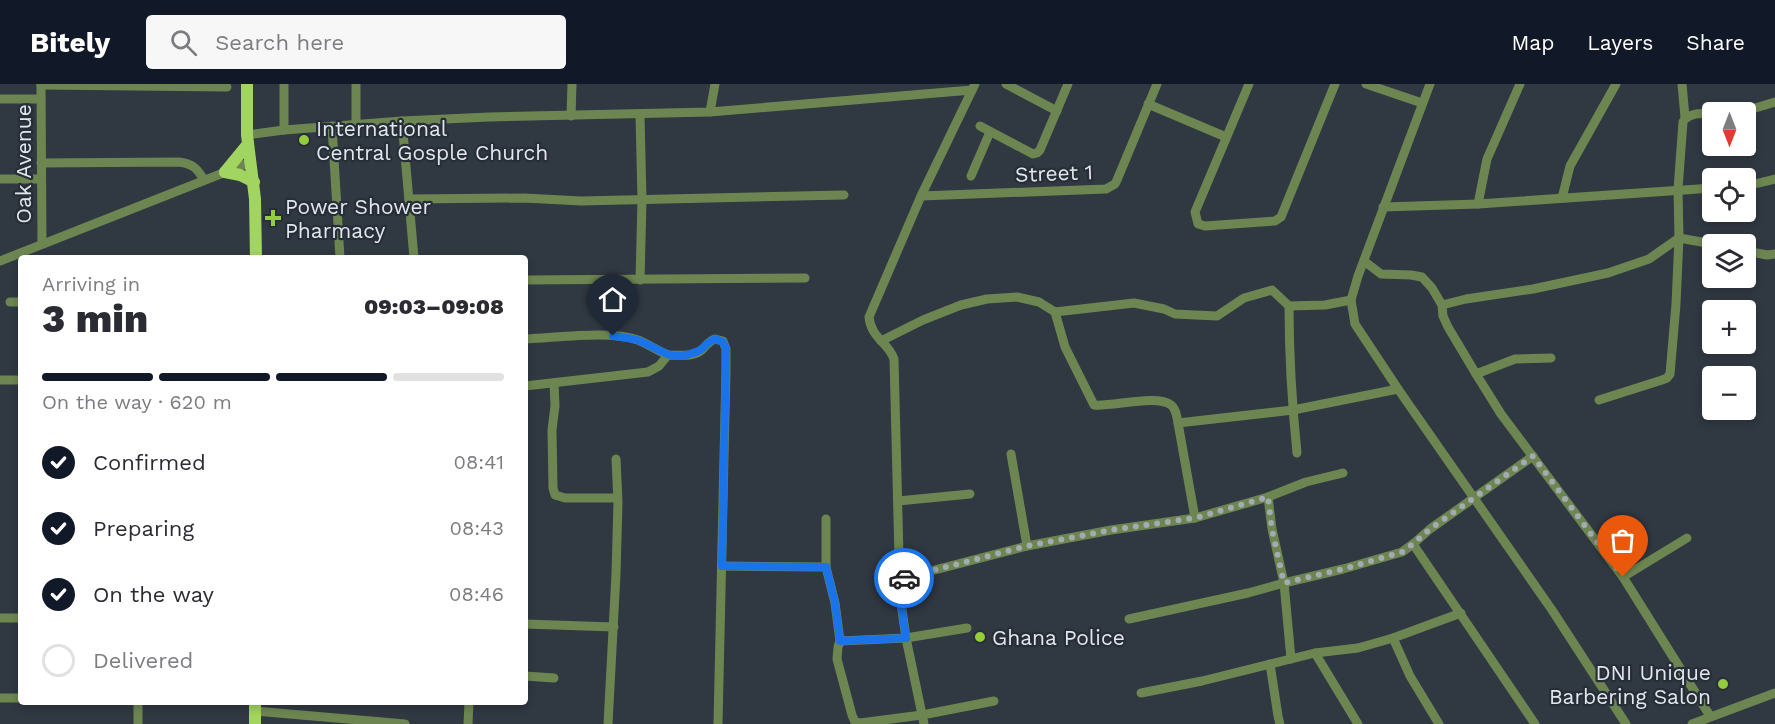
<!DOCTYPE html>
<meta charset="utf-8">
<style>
:root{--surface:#fff;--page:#f7f7f7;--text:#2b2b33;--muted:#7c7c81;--line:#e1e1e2;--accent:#111827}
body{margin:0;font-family:"Work Sans",sans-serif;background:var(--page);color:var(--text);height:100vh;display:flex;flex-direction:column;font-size:22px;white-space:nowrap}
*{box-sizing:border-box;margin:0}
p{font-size:20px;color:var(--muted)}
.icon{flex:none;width:33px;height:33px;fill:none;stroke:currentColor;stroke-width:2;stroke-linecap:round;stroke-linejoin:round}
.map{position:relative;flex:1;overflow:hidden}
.details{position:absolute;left:18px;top:171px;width:510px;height:450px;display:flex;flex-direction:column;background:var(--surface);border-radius:6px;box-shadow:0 3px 9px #0003}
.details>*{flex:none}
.needle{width:39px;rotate:180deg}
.buttons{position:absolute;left:1702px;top:18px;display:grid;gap:12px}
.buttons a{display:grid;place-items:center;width:54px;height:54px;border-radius:6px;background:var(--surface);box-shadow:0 3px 9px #0003;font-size:30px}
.pin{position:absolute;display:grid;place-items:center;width:51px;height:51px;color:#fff;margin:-62px -26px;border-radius:50% 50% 50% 0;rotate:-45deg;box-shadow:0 0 6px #0007}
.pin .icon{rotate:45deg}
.courier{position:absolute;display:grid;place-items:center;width:60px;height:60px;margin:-30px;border:4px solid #1a73e8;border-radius:50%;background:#fff;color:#222;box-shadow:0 2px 8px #0007}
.headline em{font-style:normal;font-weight:800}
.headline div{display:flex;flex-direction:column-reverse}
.headline{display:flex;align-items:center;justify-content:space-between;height:102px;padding:0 24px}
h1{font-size:39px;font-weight:800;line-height:45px}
.bar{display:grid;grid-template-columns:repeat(4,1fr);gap:9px 6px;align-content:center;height:72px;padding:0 24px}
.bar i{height:8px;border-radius:4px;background:var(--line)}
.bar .current{background:var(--accent)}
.bar p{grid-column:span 4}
ol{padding:0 24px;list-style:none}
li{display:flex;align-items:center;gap:18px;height:66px}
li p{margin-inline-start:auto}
li .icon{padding:6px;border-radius:50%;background:var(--accent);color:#fff;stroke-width:4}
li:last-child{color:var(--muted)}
li i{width:33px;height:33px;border:3px solid var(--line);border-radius:50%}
header{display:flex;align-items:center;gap:36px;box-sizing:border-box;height:84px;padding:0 30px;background:var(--accent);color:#fff}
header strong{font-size:28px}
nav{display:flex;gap:33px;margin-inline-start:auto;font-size:21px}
.search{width:420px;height:54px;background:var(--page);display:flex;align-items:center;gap:15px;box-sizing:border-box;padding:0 21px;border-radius:6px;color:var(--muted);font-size:22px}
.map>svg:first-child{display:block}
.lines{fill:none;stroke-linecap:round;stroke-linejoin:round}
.minor{stroke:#6d8651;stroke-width:9}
.major{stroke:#a1d461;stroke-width:12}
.done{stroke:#a4aab1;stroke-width:6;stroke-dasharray:0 10.8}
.route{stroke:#1a73e8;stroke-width:8}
.poi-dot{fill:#93cd3d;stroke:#272e37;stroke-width:2}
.labels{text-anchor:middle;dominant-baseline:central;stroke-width:4.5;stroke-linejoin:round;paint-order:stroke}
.poi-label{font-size:21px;fill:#e2e7ed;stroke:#272e37;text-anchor:start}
.street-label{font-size:21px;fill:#e2e7ed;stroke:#272e37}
</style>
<header>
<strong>Bitely</strong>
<div class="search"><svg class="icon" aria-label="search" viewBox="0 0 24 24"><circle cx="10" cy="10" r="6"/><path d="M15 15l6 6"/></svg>Search here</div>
<nav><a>Map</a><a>Layers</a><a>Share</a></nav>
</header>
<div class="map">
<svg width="1775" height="640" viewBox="0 0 1775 640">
<rect width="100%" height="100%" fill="#303842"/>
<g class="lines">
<g class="minor">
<polyline points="41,0 42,160"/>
<polyline points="284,0 284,46"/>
<polyline points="356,0 356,40"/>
<polyline points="1006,0 1057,27"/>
<polyline points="1249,0 1195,128 1198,140 1205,142 1275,137 1281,133 1335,0"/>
<polyline points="1366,0 1422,19"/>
<polyline points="1430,0 1358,192 1351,216 1355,240 1398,305 1552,526 1626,640"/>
<polyline points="1682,0 1685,33"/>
<polyline points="41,1 227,3"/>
<polyline points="0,15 41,15"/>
<polyline points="1148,20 1226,53"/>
<polyline points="710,28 715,0"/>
<polyline points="1717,28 1752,25 1775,18"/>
<polyline points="640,31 642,116 640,196"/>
<polyline points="571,32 572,0"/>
<polyline points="402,37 414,174"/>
<polyline points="332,42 340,174"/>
<polyline points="980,42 1033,70 1037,69 1040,66 1068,0"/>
<polyline points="247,51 284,46 402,37 489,33 710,28 972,6"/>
<path d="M 41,79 L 179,78 C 193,80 197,84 204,96"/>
<polyline points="971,92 990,48"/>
<polyline points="0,95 41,95"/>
<polyline points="1746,102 1775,95"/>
<polyline points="921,112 1106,105 1115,100 1117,96 1157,0"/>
<polyline points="1562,114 1570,82 1616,0"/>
<polyline points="409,115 524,114 581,117 844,111"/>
<polyline points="1478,120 1487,75 1520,0"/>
<polyline points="1383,123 1478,120 1713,104"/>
<polyline points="1746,167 1767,171 1775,170"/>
<polyline points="0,177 251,78"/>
<polyline points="1364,177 1381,190 1411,191 1422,193 1432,204 1442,221 1443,232 1448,243 1476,290 1501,330 1623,493 1710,632"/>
<polyline points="525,196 805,194"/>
<polyline points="10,218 21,218"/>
<polyline points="1442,221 1466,215 1533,205 1608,189 1649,175 1679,154 1713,160"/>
<path d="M 1289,222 C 1289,271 1292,320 1297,369"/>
<path d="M 1055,228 L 1065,263 L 1094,321 C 1112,323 1157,310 1171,321 C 1176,325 1177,333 1178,339 L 1195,434"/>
<path d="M 525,255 C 556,254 610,246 638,256 C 648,260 658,267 668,271"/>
<polyline points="881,257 923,236 961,221 987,215 1017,213 1039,218 1055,228 1134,219 1164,225 1175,230 1217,232 1244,214 1272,206 1289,222 1325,221 1351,216"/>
<polyline points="1476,290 1515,275 1551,274"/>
<polyline points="0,296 21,296"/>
<polyline points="554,299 555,322 552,346 553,404 555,411 565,414 617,414"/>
<path d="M 525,302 L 648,288 L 659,282 L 668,271 C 677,271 691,273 699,268 C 706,264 706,258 715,255 L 723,257 L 726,265 L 726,285 L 718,640"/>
<path d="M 1599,316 L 1662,296 L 1667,294 L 1670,290 L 1676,220 L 1679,154 L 1678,105 L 1683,38 C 1688,28 1703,30 1713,29"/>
<polyline points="1178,339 1293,326 1398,305"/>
<polyline points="1011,370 1027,462"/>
<polyline points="1268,413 1272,445 1284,499 1291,575"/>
<polyline points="898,417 970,410"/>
<polyline points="826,435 826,483 835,519 840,557 838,563 837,575 852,631 855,638 860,639 922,631 994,617"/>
<polyline points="1413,460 1535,640"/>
<polyline points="722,482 826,483"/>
<polyline points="1623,493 1687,454"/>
<polyline points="900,495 1027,462 1111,446 1195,434 1268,413 1306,398 1343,389"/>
<polyline points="0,534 21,534"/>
<polyline points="1129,535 1248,509 1284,499 1343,485 1402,468 1413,460 1430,445 1533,372"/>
<polyline points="525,540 614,543"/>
<polyline points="1393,554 1410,592 1439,640"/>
<polyline points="840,557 906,554 967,544"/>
<polyline points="1315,569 1358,640"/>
<polyline points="1270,580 1278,632 1280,640"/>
<polyline points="525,592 554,594"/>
<polyline points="1141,609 1202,597 1315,569 1358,564 1393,554 1461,529"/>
<polyline points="0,614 21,614"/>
<polyline points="138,618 138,640"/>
<polyline points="255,627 405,640"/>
<polyline points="468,640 469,618"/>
<polyline points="608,640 616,490 618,418 616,375"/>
<path d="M 924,640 L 906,554 L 900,512 L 894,275 C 888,258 871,254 869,233 L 921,112 L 975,0"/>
<polyline points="1692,640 1775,609"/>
</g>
<g class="major">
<polyline points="247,0 247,51 255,115 256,174"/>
<polyline points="225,88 248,60"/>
<polyline points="225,88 240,91 254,98"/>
<polyline points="255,618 255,640"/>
</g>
</g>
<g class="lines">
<polyline class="done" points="904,494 1027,462 1111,446 1195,434 1268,413 1272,446 1284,499 1343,485 1402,468 1413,460 1430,445 1533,372 1623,493"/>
<path class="route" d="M 613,252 C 621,253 630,254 637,256 C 661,264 667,279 696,268 C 704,266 706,258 715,255 L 723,258 L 726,265 L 722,482 L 826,483 L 835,519 L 840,557 L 906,554 L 900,512 L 900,495 L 904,494"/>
</g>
<g class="poi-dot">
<circle cx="304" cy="56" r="6"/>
<path d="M270 125h6v6h6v6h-6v6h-6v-6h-6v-6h6z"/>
<circle cx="980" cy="553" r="6"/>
<circle cx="1723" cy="600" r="6"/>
</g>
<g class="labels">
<g class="poi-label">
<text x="316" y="44">International<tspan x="316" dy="24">Central Gosple Church</tspan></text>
<text x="285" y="122">Power Shower<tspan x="285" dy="24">Pharmacy</tspan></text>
<text x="992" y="553">Ghana Police</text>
<text x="1711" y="588" text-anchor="end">DNI Unique<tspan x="1711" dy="24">Barbering Salon</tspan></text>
</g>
<g class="street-label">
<text transform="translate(23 80) rotate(-90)">Oak Avenue</text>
<text transform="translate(1054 89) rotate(-2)">Street 1</text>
</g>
</g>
</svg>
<div class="buttons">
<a><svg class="needle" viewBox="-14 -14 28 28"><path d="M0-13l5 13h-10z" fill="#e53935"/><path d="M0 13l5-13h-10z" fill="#7c7c81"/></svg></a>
<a><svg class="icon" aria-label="locate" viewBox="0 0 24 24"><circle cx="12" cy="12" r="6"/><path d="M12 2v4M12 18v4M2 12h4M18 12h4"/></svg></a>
<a><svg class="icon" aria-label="layers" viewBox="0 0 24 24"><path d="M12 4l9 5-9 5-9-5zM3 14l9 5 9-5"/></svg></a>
<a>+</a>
<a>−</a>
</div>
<div class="pin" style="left:1623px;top:493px;background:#ea580c"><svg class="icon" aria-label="bag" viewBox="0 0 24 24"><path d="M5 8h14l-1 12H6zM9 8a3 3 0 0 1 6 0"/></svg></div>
<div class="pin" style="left:613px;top:252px;background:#1f2937"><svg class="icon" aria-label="home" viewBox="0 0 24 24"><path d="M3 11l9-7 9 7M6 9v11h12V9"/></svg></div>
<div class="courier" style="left:904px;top:494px"><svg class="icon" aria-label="car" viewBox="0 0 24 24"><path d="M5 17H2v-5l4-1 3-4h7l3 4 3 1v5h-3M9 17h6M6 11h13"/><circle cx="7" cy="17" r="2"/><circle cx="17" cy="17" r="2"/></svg></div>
<section class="details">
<div class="headline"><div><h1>3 min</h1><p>Arriving in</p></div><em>09:03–09:08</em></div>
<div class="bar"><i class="current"></i><i class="current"></i><i class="current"></i><i></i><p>On the way · 620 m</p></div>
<ol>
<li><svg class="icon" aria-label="check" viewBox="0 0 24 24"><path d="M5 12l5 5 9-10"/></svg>Confirmed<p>08:41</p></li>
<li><svg class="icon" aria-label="check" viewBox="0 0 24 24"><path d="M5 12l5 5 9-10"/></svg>Preparing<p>08:43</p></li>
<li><svg class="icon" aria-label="check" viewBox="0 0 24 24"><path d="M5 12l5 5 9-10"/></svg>On the way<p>08:46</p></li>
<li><i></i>Delivered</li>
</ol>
</section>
</div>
